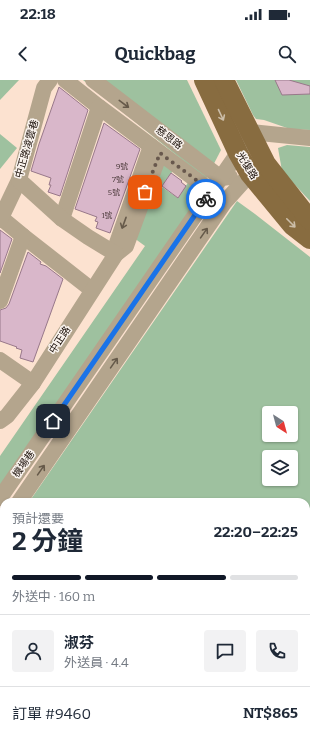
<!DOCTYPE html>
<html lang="zh-TW">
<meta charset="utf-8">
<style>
:root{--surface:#fff;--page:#f2f2f3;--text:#1f2937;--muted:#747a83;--line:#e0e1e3;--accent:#111827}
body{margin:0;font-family:Bitter,"Noto Sans TC",serif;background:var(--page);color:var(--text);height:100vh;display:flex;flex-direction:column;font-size:15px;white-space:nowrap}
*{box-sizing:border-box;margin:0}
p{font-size:13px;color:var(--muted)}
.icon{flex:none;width:22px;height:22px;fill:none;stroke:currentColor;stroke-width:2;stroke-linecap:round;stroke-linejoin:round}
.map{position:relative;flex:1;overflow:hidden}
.sheet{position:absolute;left:0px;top:418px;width:310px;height:248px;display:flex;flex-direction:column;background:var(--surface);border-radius:12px 12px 0 0;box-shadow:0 1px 3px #0004}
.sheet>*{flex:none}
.needle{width:26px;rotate:144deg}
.tools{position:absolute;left:262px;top:326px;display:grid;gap:8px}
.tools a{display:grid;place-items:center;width:36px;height:36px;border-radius:4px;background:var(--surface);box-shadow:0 1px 3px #0004;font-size:20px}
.pin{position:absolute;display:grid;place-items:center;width:34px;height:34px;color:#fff;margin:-17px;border-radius:8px;box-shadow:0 2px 6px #0006}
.courier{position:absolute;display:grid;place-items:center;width:40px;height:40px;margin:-20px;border:3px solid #1a73e8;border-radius:50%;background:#fff;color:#222;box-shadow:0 1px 5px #0007}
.head em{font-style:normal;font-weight:700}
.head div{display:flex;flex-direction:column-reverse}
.head{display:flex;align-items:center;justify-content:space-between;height:68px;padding:0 12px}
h1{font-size:26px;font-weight:700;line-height:30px}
.bar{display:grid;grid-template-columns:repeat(4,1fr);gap:6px 4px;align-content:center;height:48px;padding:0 12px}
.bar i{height:5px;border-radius:3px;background:var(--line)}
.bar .selected{background:var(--accent)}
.bar p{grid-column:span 4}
.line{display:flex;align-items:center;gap:10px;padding:0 12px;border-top:1px solid var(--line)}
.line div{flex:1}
.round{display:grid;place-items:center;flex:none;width:42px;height:42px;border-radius:4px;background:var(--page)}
.status{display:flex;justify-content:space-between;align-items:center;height:28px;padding:0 20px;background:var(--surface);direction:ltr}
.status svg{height:11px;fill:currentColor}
header{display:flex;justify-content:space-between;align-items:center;height:52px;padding:0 12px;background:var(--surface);font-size:18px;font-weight:700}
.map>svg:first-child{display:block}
.green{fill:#9ec19f;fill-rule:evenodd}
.building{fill:#d9b7ca;stroke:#98788a}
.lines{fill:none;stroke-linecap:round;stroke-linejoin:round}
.path{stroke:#8f7c6f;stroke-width:2;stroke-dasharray:3 2;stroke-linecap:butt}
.minor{stroke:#b4a58d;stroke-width:16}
.major{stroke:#886c40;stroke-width:20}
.oneway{stroke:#665a4a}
.oneway2{stroke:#ccbea9}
.done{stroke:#68584d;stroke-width:4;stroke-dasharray:0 7.2}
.route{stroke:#1a73e8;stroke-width:5}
.labels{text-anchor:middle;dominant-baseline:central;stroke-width:3;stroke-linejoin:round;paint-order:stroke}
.number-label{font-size:8px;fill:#493838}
.street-label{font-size:10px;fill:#190e07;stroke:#faf4ef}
</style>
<div class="status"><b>22:18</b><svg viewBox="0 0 49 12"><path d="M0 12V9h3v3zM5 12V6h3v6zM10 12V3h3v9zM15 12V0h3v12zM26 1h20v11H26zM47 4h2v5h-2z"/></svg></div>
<header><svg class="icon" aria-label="back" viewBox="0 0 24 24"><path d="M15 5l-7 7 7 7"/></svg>Quickbag<svg class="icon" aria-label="search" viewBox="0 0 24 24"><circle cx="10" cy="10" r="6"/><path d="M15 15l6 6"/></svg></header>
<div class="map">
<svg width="310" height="666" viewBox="0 0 310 666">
<rect width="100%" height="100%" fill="#fce2d0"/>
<g class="green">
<polygon points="0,0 19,0 0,20"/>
<polygon points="83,0 187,0 221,70 206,99"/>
<polygon points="236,0 310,0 310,50 290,49 264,40 256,39 253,35"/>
<polygon points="0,54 17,68 0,89"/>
<polygon points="287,65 310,67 310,121 282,91 278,68"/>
<polygon points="165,82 174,89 162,107 178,118 189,101 202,113 0,406 0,376 145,166 134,158 157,89"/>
<path d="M 237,121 L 255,134 L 310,177 L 310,666 L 0,666 L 0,556 L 4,559 L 4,662 L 306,662 L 306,422 L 29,422 ZM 269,333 L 291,333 L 291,355 L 269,355 ZM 269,377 L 291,377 L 291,399 L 269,399 Z"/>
<polygon points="4,459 4,490 0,496 0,465"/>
</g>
<g class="building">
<polygon points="275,0 289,0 310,6 310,14 282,15"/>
<polygon points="59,7 88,30 60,116 48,112 51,105 49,105 51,98 31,91 39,64"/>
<polygon points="104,43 140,69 110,153 96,148 98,142 95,141 97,137 75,129"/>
<polygon points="171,93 182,101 181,102 186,106 178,118 162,106"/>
<polygon points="0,150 12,159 0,193"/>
<polygon points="28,172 41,182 40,184 46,186 63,199 33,282 20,278 22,270 16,268 17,267 0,261 0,230 6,228 9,224"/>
</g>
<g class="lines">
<polyline class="path" points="0,553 4,555"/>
<g class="minor">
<polyline points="65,0 99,27 211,111"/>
<polyline points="93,0 221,98 230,97"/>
<polyline points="151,66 117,163 116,174 126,166 160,73"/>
<polyline points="0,137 23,156 92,210"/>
<polyline points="62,139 99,27"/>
<polyline points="0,140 19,100 44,8 50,0"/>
<polyline points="0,221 23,156"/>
<polyline points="0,280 33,303"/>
<polyline points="0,341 7,336 33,303 116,174 88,157 62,139 19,100"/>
<polyline points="0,418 238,73 250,52 310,58"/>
<polyline points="19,422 224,123 250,94 259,89"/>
<polyline points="0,449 4,443"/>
<polyline points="0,530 4,533"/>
</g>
<g class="major">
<polyline points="204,0 238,73 250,94 292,145 310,159"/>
<polyline points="224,0 266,84 310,140"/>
</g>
</g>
<defs><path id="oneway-shaft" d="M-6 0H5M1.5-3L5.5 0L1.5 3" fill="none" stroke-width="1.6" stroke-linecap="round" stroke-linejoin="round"/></defs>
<g class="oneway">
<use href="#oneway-shaft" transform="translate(124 24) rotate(37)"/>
<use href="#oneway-shaft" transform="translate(124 143) rotate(110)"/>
<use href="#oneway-shaft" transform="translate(204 153) rotate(-55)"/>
<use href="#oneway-shaft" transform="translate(114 283) rotate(-55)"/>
<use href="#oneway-shaft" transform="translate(41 390) rotate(-55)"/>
</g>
<g class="oneway2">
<use href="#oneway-shaft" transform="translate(221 35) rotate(65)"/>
<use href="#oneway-shaft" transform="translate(291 143) rotate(45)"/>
</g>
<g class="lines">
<polyline class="done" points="145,112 160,73 211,111 206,119"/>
<polyline class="route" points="53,341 206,119"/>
</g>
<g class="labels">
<g class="number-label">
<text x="122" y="86">9號</text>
<text x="118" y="99">7號</text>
<text x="114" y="112">5號</text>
<text x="107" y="135">1號</text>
</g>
<g class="street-label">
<text transform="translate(169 58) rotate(37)">慈恩路</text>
<text transform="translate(27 69) rotate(-74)">中正路凌雲巷</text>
<text transform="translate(247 86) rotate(58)">光復路</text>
<text transform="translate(60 260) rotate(-57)">中正路</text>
<text transform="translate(24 384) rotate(-55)">機場巷</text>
</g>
</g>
</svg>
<div class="tools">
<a><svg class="needle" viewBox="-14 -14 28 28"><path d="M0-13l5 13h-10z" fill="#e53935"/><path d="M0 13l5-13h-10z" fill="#747a83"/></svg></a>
<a><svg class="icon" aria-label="layers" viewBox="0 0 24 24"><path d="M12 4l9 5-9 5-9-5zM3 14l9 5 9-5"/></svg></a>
</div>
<div class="pin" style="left:145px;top:112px;background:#ea580c"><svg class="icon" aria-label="bag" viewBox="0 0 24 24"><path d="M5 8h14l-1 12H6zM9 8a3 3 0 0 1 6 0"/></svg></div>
<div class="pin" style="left:53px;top:341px;background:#1f2937"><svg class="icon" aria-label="home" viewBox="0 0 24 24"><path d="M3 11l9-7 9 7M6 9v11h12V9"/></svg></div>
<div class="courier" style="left:206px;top:119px"><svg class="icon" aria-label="bike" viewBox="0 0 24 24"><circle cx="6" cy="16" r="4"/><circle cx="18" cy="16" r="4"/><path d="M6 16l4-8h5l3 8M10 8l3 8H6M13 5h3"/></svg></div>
<section class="sheet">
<div class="head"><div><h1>2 分鐘</h1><p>預計還要</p></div><em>22:20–22:25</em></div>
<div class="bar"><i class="selected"></i><i class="selected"></i><i class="selected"></i><i></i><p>外送中 · 160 m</p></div>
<div class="line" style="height:72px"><a class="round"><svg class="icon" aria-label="person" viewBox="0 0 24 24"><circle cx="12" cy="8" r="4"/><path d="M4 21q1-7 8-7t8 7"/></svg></a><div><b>淑芬</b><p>外送員 · 4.4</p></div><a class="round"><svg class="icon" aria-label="chat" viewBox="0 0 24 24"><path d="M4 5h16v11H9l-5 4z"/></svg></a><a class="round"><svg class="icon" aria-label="phone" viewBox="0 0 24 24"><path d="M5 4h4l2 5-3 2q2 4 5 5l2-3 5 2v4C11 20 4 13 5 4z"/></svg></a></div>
<div class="line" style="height:52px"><div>訂單 #9460</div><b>NT$865</b></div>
</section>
</div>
